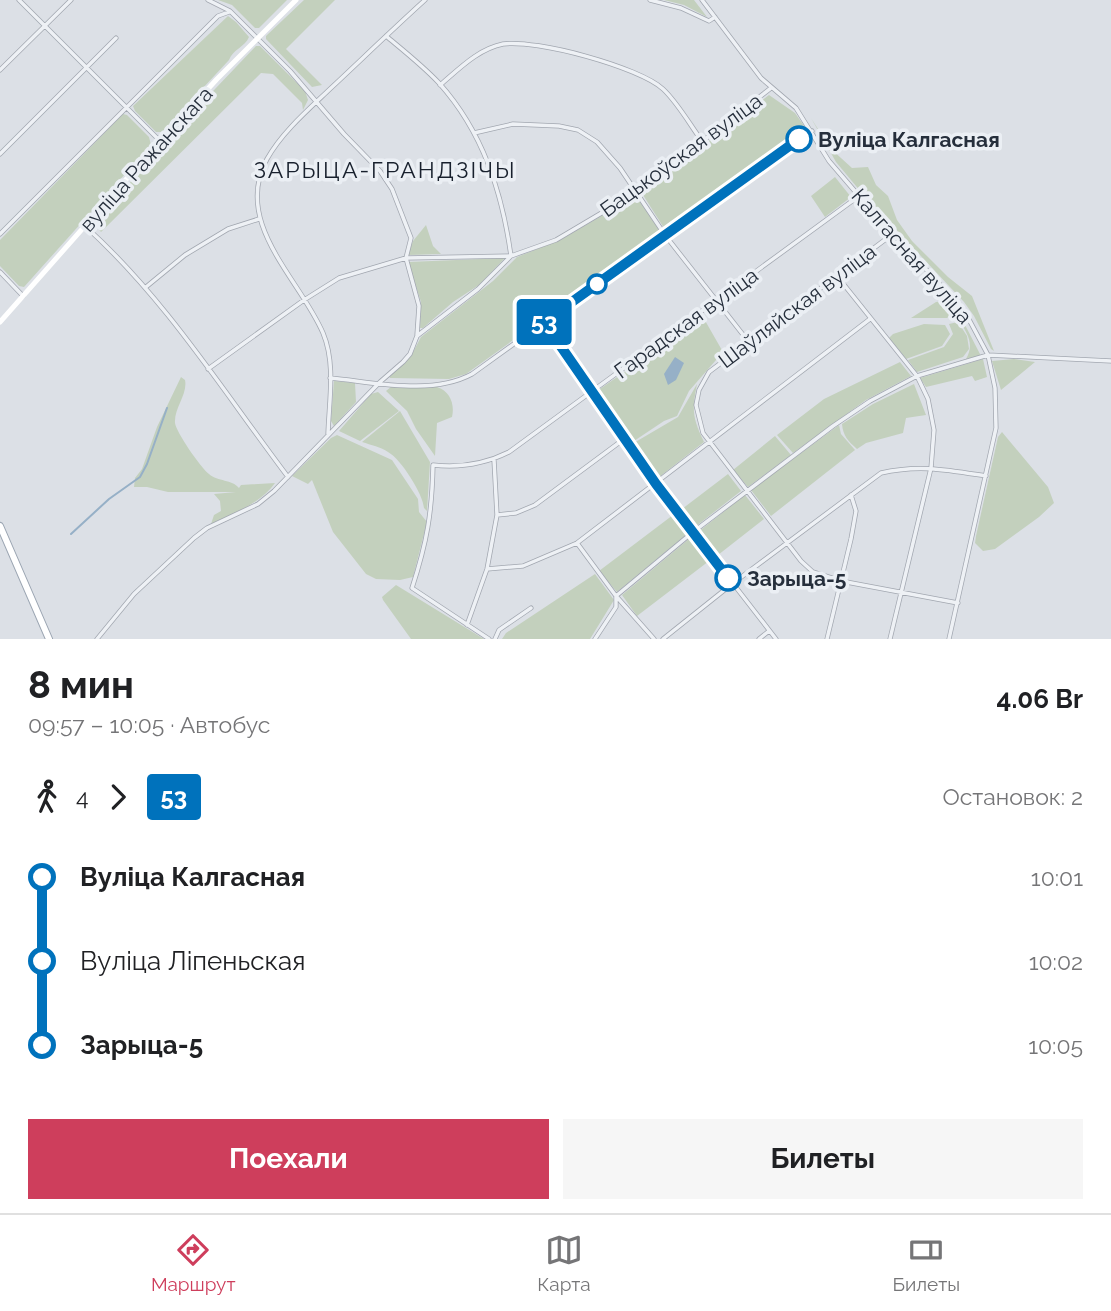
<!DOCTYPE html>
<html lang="ru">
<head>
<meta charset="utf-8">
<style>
  body { margin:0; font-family:Raleway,sans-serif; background:#f6f6f6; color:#202124; height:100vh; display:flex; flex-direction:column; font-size:26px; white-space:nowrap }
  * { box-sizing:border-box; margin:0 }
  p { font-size:23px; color:#757577 }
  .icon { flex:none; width:38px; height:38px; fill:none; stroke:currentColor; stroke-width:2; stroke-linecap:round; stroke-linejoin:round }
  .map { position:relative; height:639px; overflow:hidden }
  .details { display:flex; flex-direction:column; background:#fff; flex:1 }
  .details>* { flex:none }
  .badge { padding:0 14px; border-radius:5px; font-size:24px; line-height:46px }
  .map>.badge { position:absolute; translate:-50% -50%; box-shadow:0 0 0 4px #fff }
  .legs { display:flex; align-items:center; gap:10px; height:77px; padding:0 28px; font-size:23px }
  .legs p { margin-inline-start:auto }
  .head { display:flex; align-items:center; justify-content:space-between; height:119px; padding:0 28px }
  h1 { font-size:38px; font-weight:700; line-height:52px }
  .primary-button { display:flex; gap:14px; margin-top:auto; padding:14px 28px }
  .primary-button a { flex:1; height:80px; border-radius:0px; background:#ce3e5c; color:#fff; font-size:28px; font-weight:700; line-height:80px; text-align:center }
  .primary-button a+a { background:#f6f6f6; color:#202124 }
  ul { padding:0 28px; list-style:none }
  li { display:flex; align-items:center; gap:24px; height:84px; font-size:26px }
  li i { display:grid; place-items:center; width:10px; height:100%; margin:0 9px; background:currentColor }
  li i::after { content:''; width:18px; height:18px; margin:-9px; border:5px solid; border-radius:50%; background:#fff }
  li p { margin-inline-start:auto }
  li:first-child i { background:linear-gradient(#0000 50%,currentColor 0) }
  li:last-child i { background:linear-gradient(currentColor 50%,#0000 0) }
  .dock { display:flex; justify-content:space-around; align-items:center; height:98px; border-top:2px solid #e0e0e0; background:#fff; font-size:19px; color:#757577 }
  .dock a { display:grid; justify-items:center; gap:4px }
  .dock .active { color:#ce3e5c }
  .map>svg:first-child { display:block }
</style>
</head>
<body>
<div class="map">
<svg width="1111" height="639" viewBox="0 0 1111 639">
  <rect width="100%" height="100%" fill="#dce0e6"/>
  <path fill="#c3d0bd" d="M218,0H287L259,28H255L232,5Z
    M304,0H335L286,49L322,85L312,87L266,39V36Z
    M664,0H694L707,17L684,5Z
    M228,16L236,22L249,37C245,47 233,49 229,60L162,132H156L135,111L133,106Z
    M256,46H260L305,91L308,100L303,110L302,103L273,74L261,73L101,232L96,226L97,221L174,132Z
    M769,95L795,113L807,130L668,229L664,228L643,195L646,189Z
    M123,114L127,115L149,137L151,145L24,287L19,286L0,266V240Z
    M811,118L830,148L852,168L868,167L876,185L888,196L897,220L912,241L948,277L972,296L994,351L991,349L974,316L964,302L861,192L836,162Z
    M835,177L851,197L825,217L811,196Z
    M634,197H637L659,230L658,236L466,374L449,379L390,378L389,376L412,354L421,337L493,281L517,257L560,240Z
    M426,225L433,246L441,254L408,255L413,241Z
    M505,258L479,285L453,302L423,328H420L421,302L408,262Z
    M945,301L952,308V314L947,318H911L936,302Z
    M703,317L723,352L689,391L677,416L664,421L634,441L622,428L597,391Z
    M962,319L981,356L966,359C975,344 967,333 959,320Z
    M958,322L967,336L969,349L963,357L917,372L908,360L944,347L953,334L949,324Z
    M924,324L945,325L950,334L942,346L906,359L889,338L893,334Z
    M983,359L987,377L975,381L972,376L926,387L920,378Z
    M1014,359L1035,362L1001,390L992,361Z
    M900,362L911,376L866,400L793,453L777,435L824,399Z
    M181,377L185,380C188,394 174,408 175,423C176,432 201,468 209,474C218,482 232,479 239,488L241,485L275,483C260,504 234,513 211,524L214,515L221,511L220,501L214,494L236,492H168L147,487H134L135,478L142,469L157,427Z
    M334,381L355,383L356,402L334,426L331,421Z
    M697,384C692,410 692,417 704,442L658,478L632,444L678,417Z
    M914,384L926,415L906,418L903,433L866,443L857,449C848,441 843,436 842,424L873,404Z
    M392,386L437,387C450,391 455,404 452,417L437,423L435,456L416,429L407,411L386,391Z
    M378,392L399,411L360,441L339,431L371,394Z
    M400,411L430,462L427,511L424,508C423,494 401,459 388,452C381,447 371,445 362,442Z
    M839,425L841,434L855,450L771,516L751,490Z
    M1002,432L1048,487L1054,503L1039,517L995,549L983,551L975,543L976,536L998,437Z
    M337,435L392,460L418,499L419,512L427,522L413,577L400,580L376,579L366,574L333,532L312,480L308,484L292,476L331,438Z
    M775,436L791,455L748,487L733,470Z
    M728,474L741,491L695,527L682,509Z
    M745,495L764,519L718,555L698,532Z
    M673,515L687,534L617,592L599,571Z
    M690,538L709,561L637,616L622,595Z
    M595,574L614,600L590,639H502L506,633Z
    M396,585L484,639H411L383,600L382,597Z"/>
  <path fill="#96b0c7" d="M675,357L684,363L676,380L668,385L664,374Z"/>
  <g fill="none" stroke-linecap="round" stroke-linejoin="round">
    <path stroke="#96b0c7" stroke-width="2" d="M71,534L109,499L140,477L147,464L167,408"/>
    <g stroke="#a2a7b0" stroke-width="5">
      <path id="street" d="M19,0L160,141
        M208,0L230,11L290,71L344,134L380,171L392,189L411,238L406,258L419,306L417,335
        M650,0L681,8L709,21L715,17
        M702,0L761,78L796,108L829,161L859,196L965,312L988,355L995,388L996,428L949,639
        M0,70L71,0
        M440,85C459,69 478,49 503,44C536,39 639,67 663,89C678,103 690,125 702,141
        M474,133L513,124L559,126L578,130L597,142L620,168L665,235L748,341
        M0,154L116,38
        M85,226C165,298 223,391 288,477
        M894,233L709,372L699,390L696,405L703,433L801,561L813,572L841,581L958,603
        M0,234L218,16L229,12
        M0,272L23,296
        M837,276L917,376L928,399L934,430L931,468L890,639
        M146,287L185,255L228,229L259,219
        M544,322L656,484L776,639
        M208,369L304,300L339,278L406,258L511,256L556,240L637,192L771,88
        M330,378C374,382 431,396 472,374L790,145L812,131
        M328,434C329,401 336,364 323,333C300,279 232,223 267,159C282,132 309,109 331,88C362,59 393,29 425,0
        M497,515L516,513L535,505L624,439
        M577,543L616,596L654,639
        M487,569L523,566L577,543L870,319
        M467,625L487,569L497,515L494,460
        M97,639L134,594L194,538L207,528L258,504L274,491L380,382L403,362L410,354L417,336L478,289L511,256C502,192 483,132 439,83C423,66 404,51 386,36
        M489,639L412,588C427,542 432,513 433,465C460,468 485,464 509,452L859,196
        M495,639L499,630L531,608
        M595,639L616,607V596L693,532L833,426L870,401L917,376L988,355L1111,361
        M663,639L732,584L881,473C919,464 948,470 986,476
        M759,639L769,631
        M827,639L851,539L856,511L851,495"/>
    </g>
    <g stroke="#9ba5b2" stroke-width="8">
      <path id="primary" d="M0,526L49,639"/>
    </g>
    <use href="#street" stroke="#eef1f5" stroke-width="3.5"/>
    <path stroke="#fff" stroke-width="5" d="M0,322L160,141L217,79L296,0"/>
    <use href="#primary" stroke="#fff" stroke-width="6"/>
  </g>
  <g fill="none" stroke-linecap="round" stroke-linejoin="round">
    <g stroke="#fff" stroke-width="16">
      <path id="line-1" d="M728,578L656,484L544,322L799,139"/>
    </g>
    <use href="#line-1" stroke="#0072bc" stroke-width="10"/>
  </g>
  <g fill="#fff" stroke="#0072bc" stroke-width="3.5">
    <circle cx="799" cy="139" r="12"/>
    <circle cx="597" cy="284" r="9"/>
    <circle cx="728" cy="578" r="12"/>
  </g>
  <g text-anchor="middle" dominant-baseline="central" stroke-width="7" stroke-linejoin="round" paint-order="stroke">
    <g font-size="21" font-weight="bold" fill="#262f3c" stroke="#ebeff4" text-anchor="start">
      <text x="818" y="139">Вуліца Калгасная</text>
      <text x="747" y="578">Зарыца-5</text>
    </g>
    <g font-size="21" fill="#262f3c" stroke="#ebeff4">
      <text transform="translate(681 155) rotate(-36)">Бацькоўская вуліца</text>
      <text transform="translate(146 159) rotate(-48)">вуліца Ражанскага</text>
      <text transform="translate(912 256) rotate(49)">Калгасная вуліца</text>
      <text transform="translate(797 306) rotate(-37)">Шаўляйская вуліца</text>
      <text transform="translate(686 323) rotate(-36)">Гарадская вуліца</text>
    </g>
    <g font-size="23" letter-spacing="2" fill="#18202d" stroke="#ebeff4">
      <text x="385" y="169">ЗАРЫЦА-ГРАНДЗІЧЫ</text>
    </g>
  </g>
</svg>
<b class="badge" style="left:544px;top:322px;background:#0072bc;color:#fff">53</b>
</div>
<section class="details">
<div class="head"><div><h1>8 мин</h1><p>09:57 – 10:05 · Автобус</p></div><b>4.06 Br</b></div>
<div class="legs"><svg class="icon" aria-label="walk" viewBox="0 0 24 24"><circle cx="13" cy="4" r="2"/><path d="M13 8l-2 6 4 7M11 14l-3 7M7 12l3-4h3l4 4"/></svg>4<svg class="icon" aria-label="forward" viewBox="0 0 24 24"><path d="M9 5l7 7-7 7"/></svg><b class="badge" style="background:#0072bc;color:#fff">53</b><p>Остановок: 2</p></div>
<ul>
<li><i style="color:#0072bc"></i><b>Вуліца Калгасная</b><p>10:01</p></li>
<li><i style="color:#0072bc"></i><span>Вуліца Ліпеньская</span><p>10:02</p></li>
<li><i style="color:#0072bc"></i><b>Зарыца-5</b><p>10:05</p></li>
</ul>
<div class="primary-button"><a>Поехали</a><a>Билеты</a></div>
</section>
<nav class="dock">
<a class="active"><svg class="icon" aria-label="directions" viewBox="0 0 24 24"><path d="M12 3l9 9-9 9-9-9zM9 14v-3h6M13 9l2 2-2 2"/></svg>Маршрут</a>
<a><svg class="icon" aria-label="map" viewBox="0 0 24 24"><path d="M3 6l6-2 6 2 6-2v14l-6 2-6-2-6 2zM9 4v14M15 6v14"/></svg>Карта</a>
<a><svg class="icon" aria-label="tickets" viewBox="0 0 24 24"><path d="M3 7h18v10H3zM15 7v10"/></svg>Билеты</a>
</nav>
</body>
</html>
